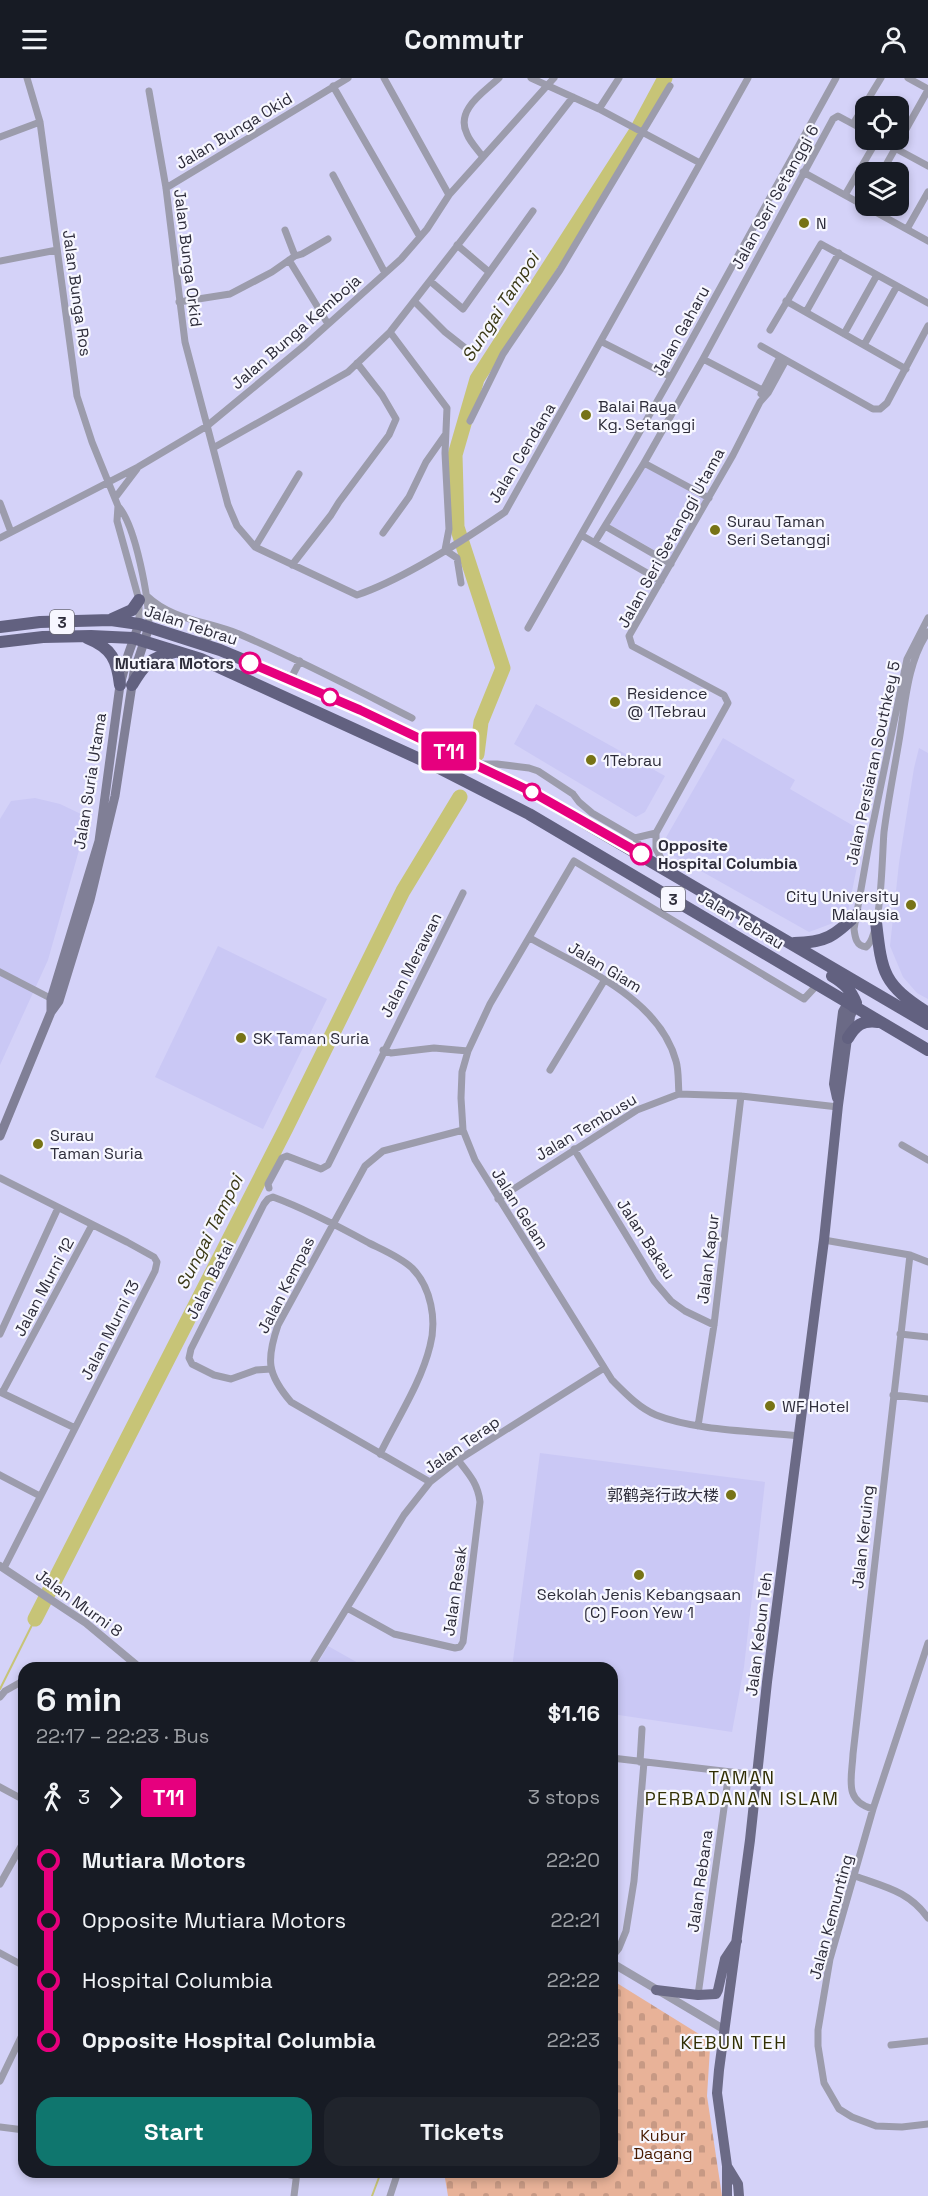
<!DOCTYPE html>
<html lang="en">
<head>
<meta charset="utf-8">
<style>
  body { margin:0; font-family:"Space Grotesk","Noto Sans SC",sans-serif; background:#20242c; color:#f1f3f6; height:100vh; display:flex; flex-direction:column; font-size:22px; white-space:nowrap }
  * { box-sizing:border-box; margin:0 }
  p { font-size:20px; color:#9ea1a6 }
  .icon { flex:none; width:33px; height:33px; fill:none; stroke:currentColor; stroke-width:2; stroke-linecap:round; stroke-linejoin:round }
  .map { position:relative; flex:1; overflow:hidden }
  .side { position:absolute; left:18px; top:1584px; width:600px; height:516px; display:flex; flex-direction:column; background:#171b24; border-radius:18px; box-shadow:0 3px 9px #0003 }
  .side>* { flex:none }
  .badge { padding:0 12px; border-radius:4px; font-size:21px; line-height:39px }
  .controls { position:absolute; left:855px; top:18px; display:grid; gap:12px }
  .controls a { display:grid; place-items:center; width:54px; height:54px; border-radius:12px; background:#171b24; box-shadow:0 3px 9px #0003; font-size:30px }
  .map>.badge { position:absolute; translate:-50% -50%; box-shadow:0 0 0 3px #fff }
  .legs { display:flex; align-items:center; gap:9px; height:66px; padding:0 18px; font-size:20px }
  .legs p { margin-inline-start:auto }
  .overview { display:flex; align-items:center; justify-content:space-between; height:102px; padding:0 18px }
  h1 { font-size:33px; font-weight:700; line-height:45px }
  .cta { display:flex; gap:12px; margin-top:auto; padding:12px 18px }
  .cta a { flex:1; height:69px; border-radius:18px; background:#0f766e; color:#fff; font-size:24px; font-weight:700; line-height:69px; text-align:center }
  .cta a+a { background:#20242c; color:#f1f3f6 }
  ul { padding:0 18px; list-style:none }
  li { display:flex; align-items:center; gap:21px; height:60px; font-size:22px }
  li i { display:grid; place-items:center; width:9px; height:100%; margin:0 8px; background:currentColor }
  li i::after { content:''; width:15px; height:15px; margin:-8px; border:4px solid; border-radius:50%; background:#171b24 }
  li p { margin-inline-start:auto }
  li:first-child i { background:linear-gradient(#0000 50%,currentColor 0) }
  li:last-child i { background:linear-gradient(currentColor 50%,#0000 0) }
  header { display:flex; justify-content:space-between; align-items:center; height:78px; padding:0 18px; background:#171b24; font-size:27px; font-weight:700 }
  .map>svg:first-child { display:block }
</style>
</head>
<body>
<header><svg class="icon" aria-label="menu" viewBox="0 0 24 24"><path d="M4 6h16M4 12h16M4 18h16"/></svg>Commutr<svg class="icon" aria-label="person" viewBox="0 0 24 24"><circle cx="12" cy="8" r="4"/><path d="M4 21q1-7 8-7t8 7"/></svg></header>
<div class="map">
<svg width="928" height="2118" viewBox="0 0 928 2118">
  <defs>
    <pattern id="cemetery-stones" width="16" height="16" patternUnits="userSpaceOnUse" patternTransform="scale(1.5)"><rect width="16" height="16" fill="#e8b298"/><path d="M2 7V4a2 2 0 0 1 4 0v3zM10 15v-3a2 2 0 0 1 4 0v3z" fill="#c79984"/></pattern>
  </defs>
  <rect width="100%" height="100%" fill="#d4d2f8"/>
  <path fill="#cac8f5" d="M645,389L704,421L670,481L610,447Z
    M536,626L665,698L645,734L636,739L514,666Z
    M723,660L795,702L790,711L864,754L848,833L844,841L809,854L669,775L664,763Z
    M919,670L928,675V921L917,915L903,899L890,868L899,785L914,690Z
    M35,720L60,726L83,737L87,744L48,882L0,987V741L11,723Z
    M218,868L327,921L263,1051L155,999Z
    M540,1375L765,1404L744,1589L732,1654L612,1636V1590H512Z
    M328,1568L367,1590H315Z"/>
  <path fill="url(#cemetery-stones)" d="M612,1902L707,1961L710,1970L707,2018L722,2118H448L444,2094H612Z"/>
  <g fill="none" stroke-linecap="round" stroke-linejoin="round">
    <path stroke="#c7c477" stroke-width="2" d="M0,1611L35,1541
      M372,2118L381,2094"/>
    <path stroke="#c7c477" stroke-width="15" d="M477,676L481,644L503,590L457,449L455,377L477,301L636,54L665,0
      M35,1541L286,1050L403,813L460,719"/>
    <path stroke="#9c9cac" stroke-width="7" d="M27,0L40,44L77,318L92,364L118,428L117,443L139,522V546
      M384,0L449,117
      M531,0L599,31L700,85
      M908,0L928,11
      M333,8L420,159
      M149,13L166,110L185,264L228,427L237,448L255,469L357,517C404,501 464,462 505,434L748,0
      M599,31L619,0
      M853,46L881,0
      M0,59L40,44
      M880,62L928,88
      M483,79C478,72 470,64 467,56C455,32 483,15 499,0
      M803,94L928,163
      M882,94L928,12
      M333,97L385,195
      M166,110L348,0
      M845,117L877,62
      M907,151L928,114
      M457,167L489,194
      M295,178L302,176L328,161
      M289,182L328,246
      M0,183L57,172
      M430,203L463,231L533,133
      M414,223L445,254L464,269
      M786,223L906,291
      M179,224L230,216L272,194L295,178L285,152
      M806,234L839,175
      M770,252L821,166L928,225
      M390,254L447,330L445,375L449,451L445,472L457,480L461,505
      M844,256L877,197
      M602,264L671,299
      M864,267L897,208
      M761,268L873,331H880L887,325L928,248
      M703,281L768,315
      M761,316L780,279
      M470,343L503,276L560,192L670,8
      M213,370L348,294L390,254L573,19
      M644,385L709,420
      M115,420L137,391
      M0,425L11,454
      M118,428C136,448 149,521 149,549
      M605,448L671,486
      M383,455L409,419L426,384L445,357
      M581,457L661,503
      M0,460L138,389L207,348L305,267L401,181L427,151L449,117L554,0
      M595,464L644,385L703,281L833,41L838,38L866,53
      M255,469L299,396
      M292,487L331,437L339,424L389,357L396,341L382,317L357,285
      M147,518C172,542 207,543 239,556C298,581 355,611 412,640
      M928,540L907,581L870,760L854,851C855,859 856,868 866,869C882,858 882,775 884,754C888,723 894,693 899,663C905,628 907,584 928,554
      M528,550L671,299L836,0
      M198,564L227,552
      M290,602L300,583
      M479,686H497L529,690L538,693L573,716L579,724L592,735L635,760L645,778
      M635,760L656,755
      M667,791L656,771V755L728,625L724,617L632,568L629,558L733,377L760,324L768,315L786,282
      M530,860C582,890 659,920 676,983C679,993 678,1005 679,1016
      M0,894L54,922
      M383,972L391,975L434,970L468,973
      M550,992L604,903
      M902,1067L928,1082
      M574,1071L654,1203L671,1223L685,1233L714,1247
      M0,1100L127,1164L154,1179L157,1184L155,1193L4,1490
      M269,1110L268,1106L282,1080L287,1078L321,1091L328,1087L463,815
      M498,1121L637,1032L679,1016L741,1018L838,1029
      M824,1162L910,1177L928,1184
      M0,1256L58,1130
      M900,1256L928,1259
      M271,1291L256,1292L231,1301L214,1297L192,1286L189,1280L191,1271L264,1126L268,1121L273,1119C306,1131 338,1148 369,1165C383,1172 400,1179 412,1190C431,1209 437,1242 430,1268C421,1305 397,1341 380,1376
      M0,1314L75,1350
      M2,1315L92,1147
      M893,1317L928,1321
      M698,1348L714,1247L741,1018
      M799,1358C755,1353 696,1353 656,1337C639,1330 625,1315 612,1302L475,1082L463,1052L461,1020L462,994L468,973L490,926L574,783L804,921L817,907
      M0,1397L40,1418
      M430,1404L291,1324C267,1296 266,1282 278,1247L365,1088L383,1073L463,1052
      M347,1530L394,1556L455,1570L460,1569L463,1564L480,1424C478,1406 469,1396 458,1382
      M928,1565L873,1731L830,1881L818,1952V1968L824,2005L839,2031L852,2039L876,2048L902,2049L928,2046
      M310,1590L404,1437L430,1404L458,1382L604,1290
      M0,1619L5,1613L21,1604
      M612,1680L757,1697
      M640,1684L642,1651
      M0,1709L24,1722
      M873,1731C843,1723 852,1700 853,1676L910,1177
      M855,1798C885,1809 909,1813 928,1840
      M0,1806L24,1763
      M0,1875L24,1888
      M612,1879L619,1870L626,1853L634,1803L644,1684
      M698,1917L729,1694
      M891,1967L928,1963
      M0,2003L24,1953
      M0,2049L24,2052
      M276,2094L296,2098
      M294,2118L297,2094
      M390,2118L398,2094"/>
    <path stroke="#9c9cac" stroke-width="8" d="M0,1488L86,1545L140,1590
      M612,1885L725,1952"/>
    <path stroke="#807f96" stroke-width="9" d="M51,934V921L99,763L120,607L128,577L139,546
      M0,1058L51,934L59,923L90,822L115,718L134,594L149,549"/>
    <path stroke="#6b6a86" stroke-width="10" d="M837,1020L834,1006L843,934L848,925
      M656,1912L698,1917L716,1916L718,1912L725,1881L737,1863
      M727,2088L738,2106L739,2118
      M727,2118V2088L717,2015L719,1992L750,1762L767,1604L824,1162L838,1027L850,938L854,929"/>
    <path stroke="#626180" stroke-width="12" d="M112,541L132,532L139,522
      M0,549L40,544L111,542L139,546L220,572L285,599L360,632L532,714L928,946
      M87,560C112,570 117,582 120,607
      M0,564L43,559L91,558L133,560L201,581L435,688L529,736L928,972
      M132,607C145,585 150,580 175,574
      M876,844C882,896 883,906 928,935
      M794,865C825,865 835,858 857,836
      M832,898C844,905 851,912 856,925L854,929
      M848,960C856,947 862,942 878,944"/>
  </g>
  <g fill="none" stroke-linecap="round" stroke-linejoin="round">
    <g stroke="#fff" stroke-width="14">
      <path id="line-1" d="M250,585L360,632L532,714L641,776"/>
    </g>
    <use href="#line-1" stroke="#e6007e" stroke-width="9"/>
  </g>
  <g fill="#777316" stroke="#f7f7ff" stroke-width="2">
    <circle cx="804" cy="145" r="6"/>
    <circle cx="586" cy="337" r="6"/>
    <circle cx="715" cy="452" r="6"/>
    <circle cx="615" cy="624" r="6"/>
    <circle cx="591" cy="682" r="6"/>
    <circle cx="911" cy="827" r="6"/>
    <circle cx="241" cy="960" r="6"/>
    <circle cx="38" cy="1066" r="6"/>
    <circle cx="770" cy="1328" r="6"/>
    <circle cx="731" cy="1417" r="6"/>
    <circle cx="639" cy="1497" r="6"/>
  </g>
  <g fill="#fff" stroke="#e6007e" stroke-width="3">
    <circle cx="250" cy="585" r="10"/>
    <circle cx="330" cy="619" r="8"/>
    <circle cx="532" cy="714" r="8"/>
    <circle cx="641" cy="776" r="10"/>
  </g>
  <g text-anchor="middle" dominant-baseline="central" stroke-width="4.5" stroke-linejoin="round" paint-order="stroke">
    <g fill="#f7f7ff" stroke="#6a6975" stroke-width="1.5">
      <rect x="50" y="532" width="24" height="24" rx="4.5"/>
      <rect x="661" y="809" width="24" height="24" rx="4.5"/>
    </g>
    <g font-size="15" font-weight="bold" fill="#2d2c3a">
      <text x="62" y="544">3</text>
      <text x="673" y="821">3</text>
    </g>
    <g font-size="16" fill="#2d2c3a" stroke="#f7f7ff">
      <text transform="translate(234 53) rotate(-31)">Jalan Bunga Okid</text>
      <text transform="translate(775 119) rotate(-61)">Jalan Seri Setanggi 6</text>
      <text transform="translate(188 180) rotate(83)">Jalan Bunga Orkid</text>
      <text transform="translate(77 215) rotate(82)">Jalan Bunga Ros</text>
      <text transform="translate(681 253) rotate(-61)">Jalan Gaharu</text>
      <text transform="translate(296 254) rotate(-41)">Jalan Bunga Kemboja</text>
      <text transform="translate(522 375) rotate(-59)">Jalan Cendana</text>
      <text transform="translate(671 460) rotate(-61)">Jalan Seri Setanggi Utama</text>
      <text transform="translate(191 547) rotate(18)">Jalan Tebrau</text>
      <text transform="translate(873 685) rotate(-78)">Jalan Persiaran Southkey 5</text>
      <text transform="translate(90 703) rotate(-81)">Jalan Suria Utama</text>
      <text transform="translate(741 842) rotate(31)">Jalan Tebrau</text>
      <text transform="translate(411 887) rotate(-63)">Jalan Merawan</text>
      <text transform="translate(605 889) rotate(31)">Jalan Giam</text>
      <text transform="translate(586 1049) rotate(-31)">Jalan Tembusu</text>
      <text transform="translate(520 1131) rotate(58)">Jalan Gelam</text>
      <text transform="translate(646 1161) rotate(57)">Jalan Bakau</text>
      <text transform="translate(708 1181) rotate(-83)">Jalan Kapur</text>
      <text transform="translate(210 1202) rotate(-63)">Jalan Batai</text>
      <text transform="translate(286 1207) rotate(-63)">Jalan Kempas</text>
      <text transform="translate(44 1209) rotate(-62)">Jalan Murni 12</text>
      <text transform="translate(110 1252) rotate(-63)">Jalan Murni 13</text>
      <text transform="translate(462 1367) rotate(-35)">Jalan Terap</text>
      <text transform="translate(863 1459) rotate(-84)">Jalan Keruing</text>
      <text transform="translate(455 1513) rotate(-82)">Jalan Resak</text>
      <text transform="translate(79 1525) rotate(36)">Jalan Murni 8</text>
      <text transform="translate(759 1556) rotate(-83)">Jalan Kebun Teh</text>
      <text transform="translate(700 1803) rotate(-82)">Jalan Rebana</text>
      <text transform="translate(831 1839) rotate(-75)">Jalan Kemunting</text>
    </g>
    <g font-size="16" fill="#2d2c3a" stroke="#f7f7ff" text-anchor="start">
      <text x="816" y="145">N</text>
      <text x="598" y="328">Balai Raya<tspan x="598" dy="18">Kg. Setanggi</tspan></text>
      <text x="727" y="443">Surau Taman<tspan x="727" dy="18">Seri Setanggi</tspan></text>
      <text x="627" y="615">Residence<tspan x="627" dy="18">@ 1Tebrau</tspan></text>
      <text x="603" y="682">1Tebrau</text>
      <text x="899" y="818" text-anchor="end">City University<tspan x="899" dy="18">Malaysia</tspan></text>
      <text x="253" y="960">SK Taman Suria</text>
      <text x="50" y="1057">Surau<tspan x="50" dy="18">Taman Suria</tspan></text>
      <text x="782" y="1328">WF Hotel</text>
      <text x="719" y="1417" text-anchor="end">郭鹤尧行政大楼</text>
      <text x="639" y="1516" text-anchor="middle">Sekolah Jenis Kebangsaan<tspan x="639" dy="18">(C) Foon Yew 1</tspan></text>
    </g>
    <g font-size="16" font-weight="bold" fill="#2d2c3a" stroke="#f7f7ff" text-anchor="end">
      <text x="234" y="585">Mutiara Motors</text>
      <text x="658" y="767" text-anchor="start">Opposite<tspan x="658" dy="18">Hospital Columbia</tspan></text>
    </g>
    <g font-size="16" fill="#471a00" stroke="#f7f7ff">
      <text x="663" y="2057">Kubur<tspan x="663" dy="18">Dagang</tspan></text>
    </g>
    <g font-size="18" font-style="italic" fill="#3b3917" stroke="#f7f7ff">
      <text transform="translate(500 229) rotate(-57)">Sungai Tampoi</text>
      <text transform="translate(209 1154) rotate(-63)">Sungai Tampoi</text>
    </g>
    <g font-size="18" letter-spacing="1.5" fill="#312f04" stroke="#f7f7ff">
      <text x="742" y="1699">TAMAN<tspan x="742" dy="21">PERBADANAN ISLAM</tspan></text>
      <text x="734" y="1964">KEBUN TEH</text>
    </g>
  </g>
</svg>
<div class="controls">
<a><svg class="icon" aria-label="locate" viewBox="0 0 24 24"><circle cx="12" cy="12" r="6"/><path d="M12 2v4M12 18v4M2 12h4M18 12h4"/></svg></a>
<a><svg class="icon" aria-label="layers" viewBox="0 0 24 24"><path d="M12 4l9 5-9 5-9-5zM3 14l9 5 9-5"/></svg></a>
</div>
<b class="badge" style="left:449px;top:673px;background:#e6007e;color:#fff">T11</b>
<section class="side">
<div class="overview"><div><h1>6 min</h1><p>22:17 – 22:23 · Bus</p></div><b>$1.16</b></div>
<div class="legs"><svg class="icon" aria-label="walk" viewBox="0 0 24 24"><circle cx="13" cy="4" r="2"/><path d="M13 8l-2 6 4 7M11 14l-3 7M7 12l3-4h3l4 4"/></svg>3<svg class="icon" aria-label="forward" viewBox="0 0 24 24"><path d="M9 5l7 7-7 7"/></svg><b class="badge" style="background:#e6007e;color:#fff">T11</b><p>3 stops</p></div>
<ul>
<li><i style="color:#e6007e"></i><b>Mutiara Motors</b><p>22:20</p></li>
<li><i style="color:#e6007e"></i><span>Opposite Mutiara Motors</span><p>22:21</p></li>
<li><i style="color:#e6007e"></i><span>Hospital Columbia</span><p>22:22</p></li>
<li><i style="color:#e6007e"></i><b>Opposite Hospital Columbia</b><p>22:23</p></li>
</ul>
<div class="cta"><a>Start</a><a>Tickets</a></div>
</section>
</div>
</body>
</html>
